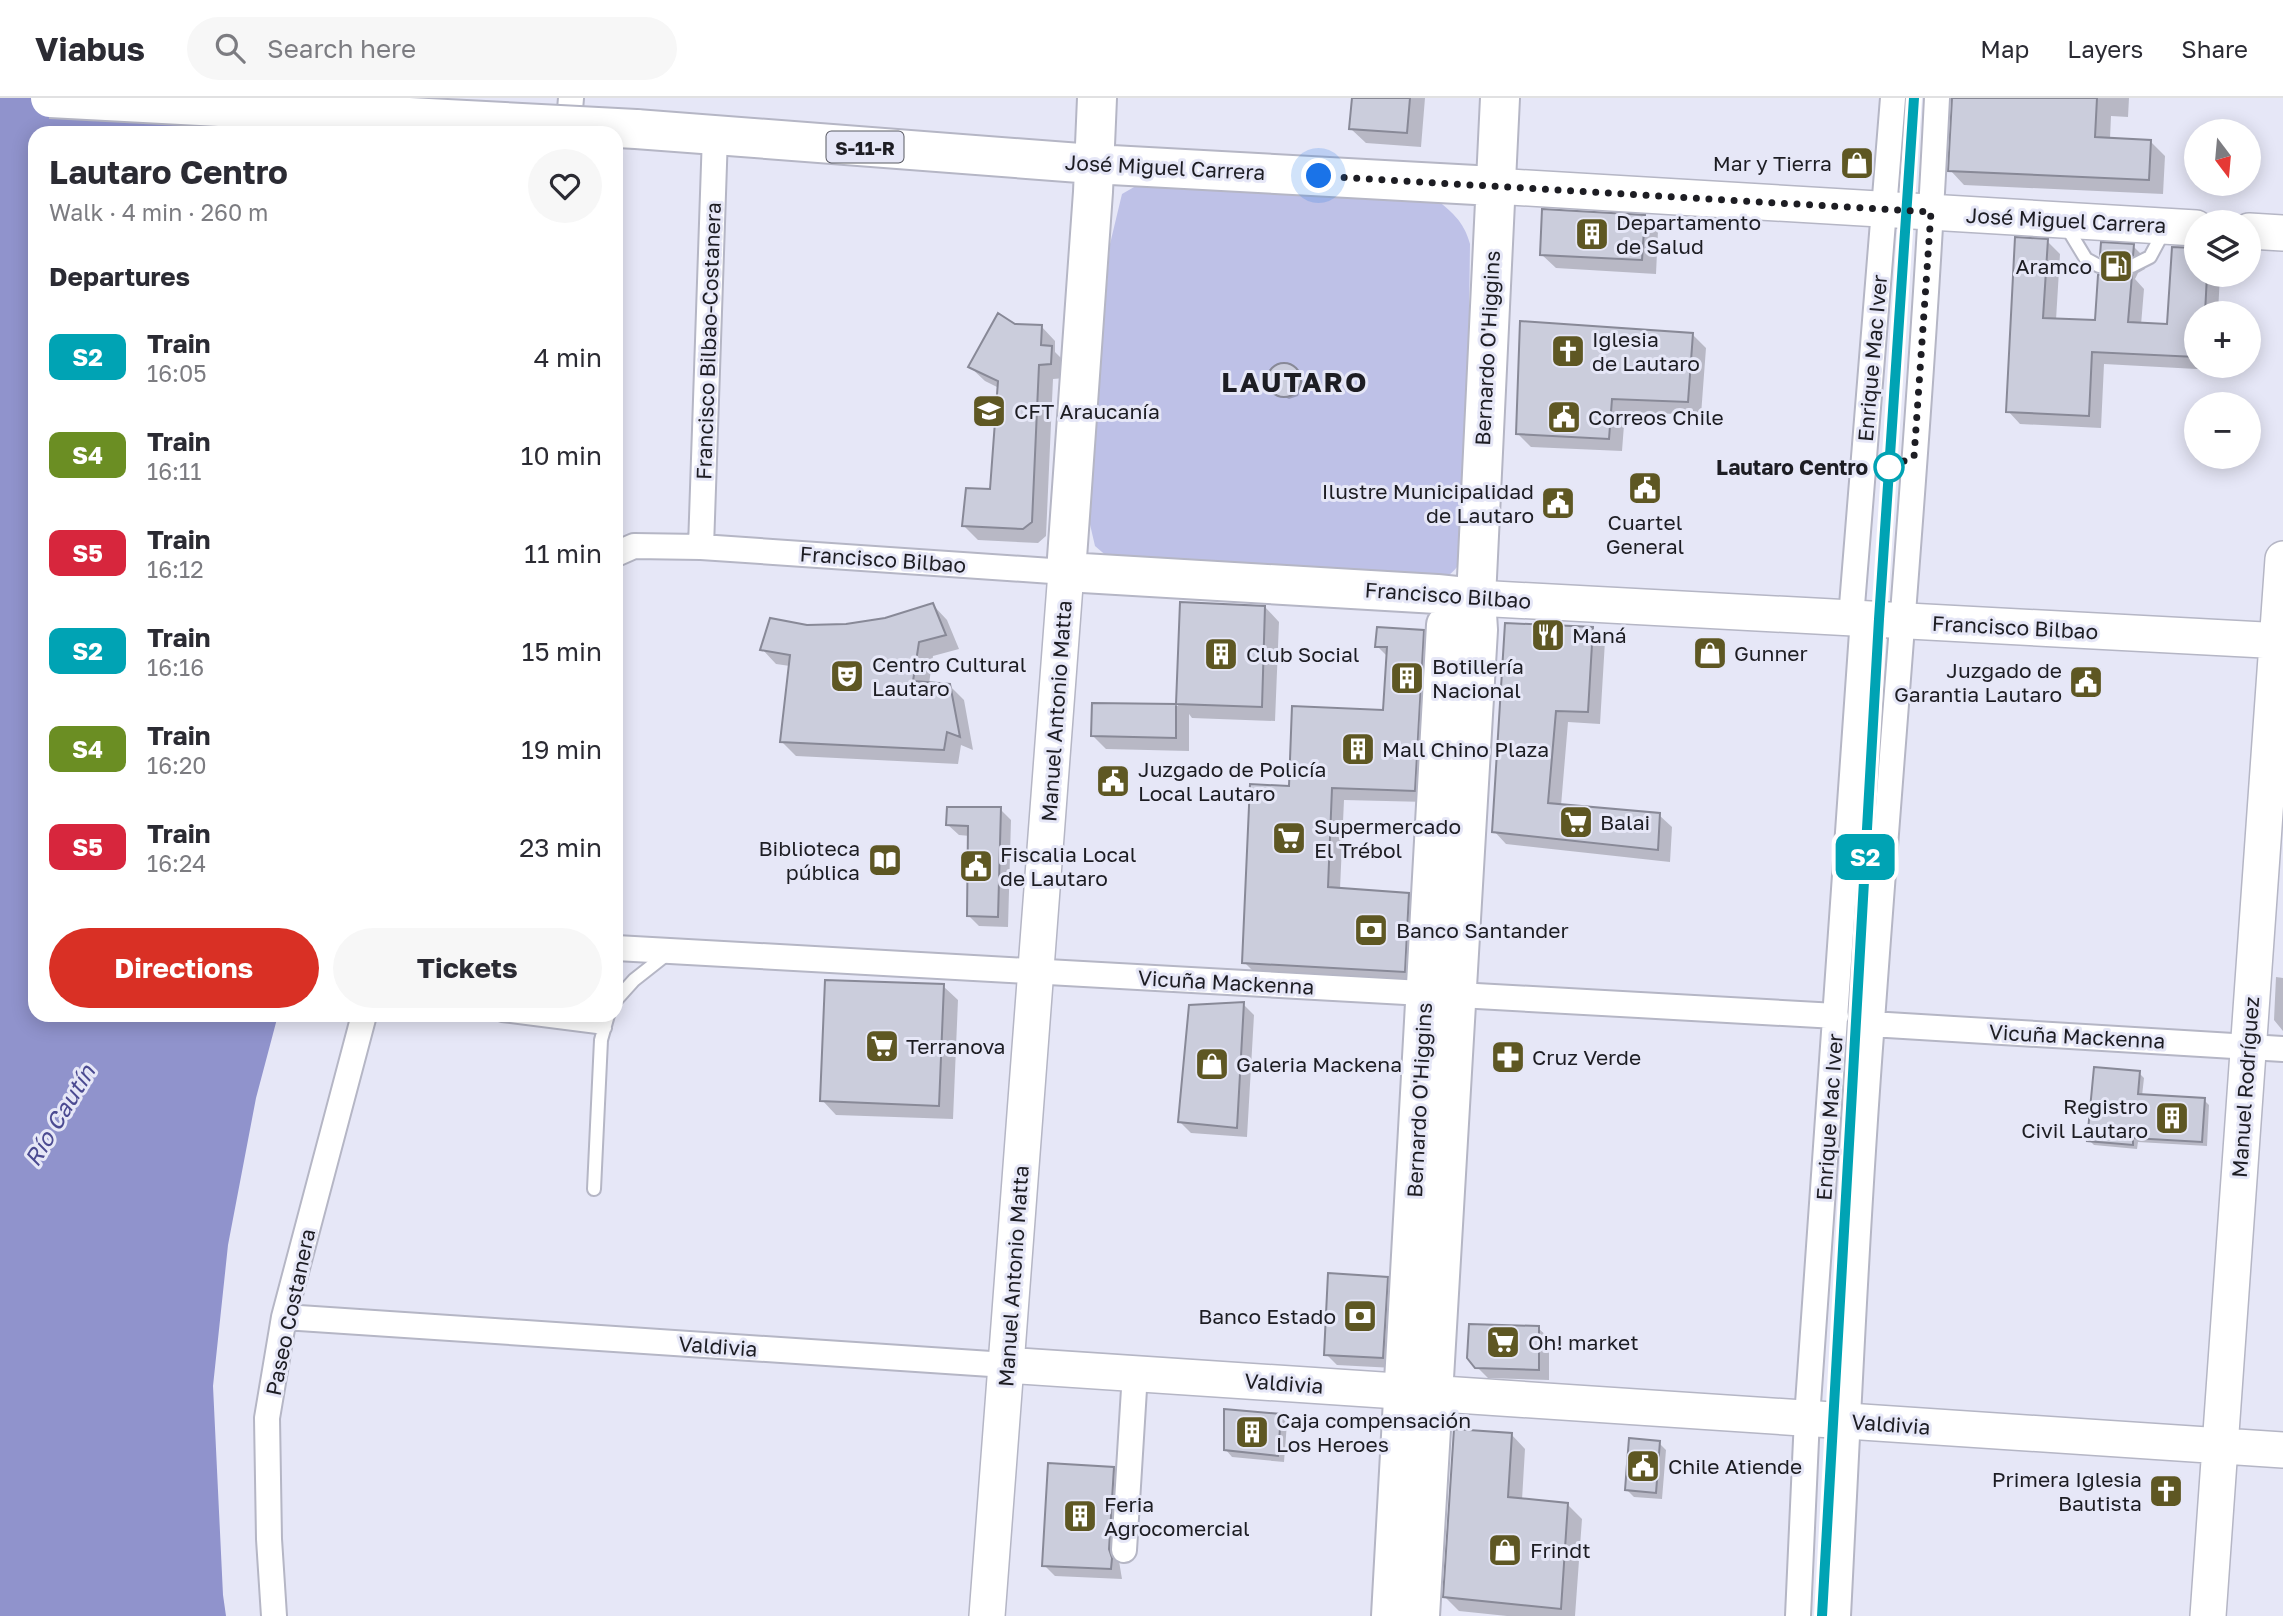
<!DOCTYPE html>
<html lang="en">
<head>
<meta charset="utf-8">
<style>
  body { margin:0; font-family:"Golos Text",sans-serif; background:#f7f7f7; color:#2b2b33; height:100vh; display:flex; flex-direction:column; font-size:26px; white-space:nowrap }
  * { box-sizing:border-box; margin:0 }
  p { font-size:23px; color:#7c7c81 }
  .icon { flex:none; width:38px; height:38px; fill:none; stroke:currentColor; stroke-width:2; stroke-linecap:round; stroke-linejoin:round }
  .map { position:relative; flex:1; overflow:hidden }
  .drawer { position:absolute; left:28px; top:28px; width:595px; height:896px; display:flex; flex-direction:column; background:#fff; border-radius:21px; box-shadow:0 4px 18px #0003 }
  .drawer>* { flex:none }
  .badge { padding:0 14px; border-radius:10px; font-size:24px; line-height:46px }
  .needle { width:46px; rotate:164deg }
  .controls { position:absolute; left:2184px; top:21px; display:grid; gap:14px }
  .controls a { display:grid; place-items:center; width:77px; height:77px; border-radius:50%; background:#fff; box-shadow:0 4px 18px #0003; font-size:35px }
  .you { position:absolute; width:35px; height:35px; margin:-18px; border:5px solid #fff; border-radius:50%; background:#1a73e8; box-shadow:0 0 0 10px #1a73e833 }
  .map>.badge { position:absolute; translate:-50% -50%; box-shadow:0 0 0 4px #fff }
  h2 { padding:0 21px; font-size:26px; line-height:63px }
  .round { display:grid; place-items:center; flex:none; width:74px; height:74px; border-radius:37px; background:#f7f7f7 }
  .overview { display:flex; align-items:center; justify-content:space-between; height:119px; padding:0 21px }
  h1 { font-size:33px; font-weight:700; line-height:52px }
  .cta { display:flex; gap:14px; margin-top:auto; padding:14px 21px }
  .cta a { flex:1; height:80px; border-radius:42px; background:#d93025; color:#fff; font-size:28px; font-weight:700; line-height:80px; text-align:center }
  .cta a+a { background:#f7f7f7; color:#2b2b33 }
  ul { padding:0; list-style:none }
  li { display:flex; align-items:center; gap:21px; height:98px; padding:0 21px }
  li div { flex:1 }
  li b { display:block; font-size:26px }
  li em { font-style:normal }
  li .badge { min-width:77px; font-weight:700; text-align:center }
  header { display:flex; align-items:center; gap:42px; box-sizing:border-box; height:98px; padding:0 35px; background:#fff; border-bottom:2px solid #e1e1e2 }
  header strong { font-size:33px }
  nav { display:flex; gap:38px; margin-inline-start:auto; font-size:24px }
  .search { width:490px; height:63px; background:#f7f7f7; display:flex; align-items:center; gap:18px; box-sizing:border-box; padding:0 24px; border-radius:38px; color:#7c7c81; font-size:26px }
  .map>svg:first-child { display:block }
</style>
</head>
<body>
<header>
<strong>Viabus</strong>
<div class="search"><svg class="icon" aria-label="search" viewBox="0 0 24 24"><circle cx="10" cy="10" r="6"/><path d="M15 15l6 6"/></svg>Search here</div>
<nav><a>Map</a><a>Layers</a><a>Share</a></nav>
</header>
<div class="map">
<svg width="2283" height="1518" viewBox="0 0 2283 1518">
  <rect width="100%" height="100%" fill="#e6e7f7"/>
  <path fill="#bec1e7" d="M1148,81L1433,99C1451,113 1464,123 1470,146L1466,439C1464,464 1460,469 1440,484L1109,460L1095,448L1089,422L1110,146L1122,96Z"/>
  <path fill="#9093cc" d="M0,0H399L396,35H35V917H278L256,1000L228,1147L213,1288L223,1497L226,1518H0Z"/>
  <path fill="#0003" d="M1353,0H1425L1421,49L1366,45L1351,31Z
    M1953,0H2129L2128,19L2111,18L2110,41L2150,43L2165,58L2163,96L1964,87L1950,72Z
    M1644,119L1658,133L1656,176L1556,170L1541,156Z
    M2047,143L2060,156L2056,222L2097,224L2105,177L2133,148L2146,161L2145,171L2138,175L2135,181L2144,191L2141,227L2169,228L2173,151L2196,152V177H2220L2218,215H2196V268H2215V272L2104,266L2101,330L2020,326L2008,313Z
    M1015,228H1041L1055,243V254L1065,264V280L1053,281L1046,438L1038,445L978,442L964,428L992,393L999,290L985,283L970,269Z
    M1692,236L1706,250L1701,317L1625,314L1622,353L1531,349L1517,335Z
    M1286,268L1295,272L1303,284L1298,298L1289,301L1276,295L1270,282L1273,273Z
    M1182,506L1265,509L1279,524L1275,623L1192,620L1189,616V653L1106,651L1093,638L1094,607L1178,608Z
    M933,507L947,522L959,551L933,558L929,586L949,587L964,602L973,652L961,647L958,666L796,658L782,644L790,568L776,566L762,551L807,529L846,528L886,522Z
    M1592,531L1605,543L1600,626L1568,624L1561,708L1659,717L1672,729L1670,764L1506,746L1494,733Z
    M1423,534L1435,546L1427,704L1344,702L1340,791L1408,796L1421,809L1416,885L1256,876L1244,864L1291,690L1384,614L1388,559L1377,548Z
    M1000,711L1011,722L1008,829L979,828L968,817L970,738L959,737L948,727Z
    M2276,879L2283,880V933L2274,922Z
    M943,888L958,902L953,1021L836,1017L822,1002Z
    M1243,906L1254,917L1247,1039L1191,1035L1180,1024Z
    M2139,975L2144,980L2142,998L2204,1002L2209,1007L2207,1048L2138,1044L2137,1051L2094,1047L2089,1042Z
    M1387,1181L1398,1191L1394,1270L1337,1267L1326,1256Z
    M1538,1230L1549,1240V1282L1488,1280L1476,1268Z
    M1280,1318L1287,1325L1284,1364L1232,1359L1226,1352Z
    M1511,1336L1525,1351L1522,1402L1567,1406L1582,1421L1575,1518H1507L1459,1513L1445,1499Z
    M1659,1345L1666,1352L1662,1401L1634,1399L1627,1392Z
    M1114,1370L1124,1381L1119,1463L1122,1481L1055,1478L1044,1467Z"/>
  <path fill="#cbcddc" stroke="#888997" stroke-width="2" d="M1352,0H1410L1407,35L1349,31Z
    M1952,0H2097L2095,39L2151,42L2149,82L1948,73Z
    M1542,111L1645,117L1642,162L1540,157Z
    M2015,139L2048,141L2043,220L2095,222L2098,177L2104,175L2108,168L2106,163L2100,158L2101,144L2134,146L2133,158L2125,163L2123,167L2125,172L2132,177L2128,224L2167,226L2172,149L2196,150V177H2207L2205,215H2196V259L2092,254L2089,318L2006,314Z
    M998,215L1015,226L1042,227L1041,247L1052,248L1051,266L1039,267L1032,424L1023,431L962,428L966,390L990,391L998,283L968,269Z
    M1520,223L1693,235L1688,304L1612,301L1609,341L1516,336Z
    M1267 282a17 17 0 1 1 34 0a17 17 0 1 1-34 0Z
    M1180,504L1265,508L1262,609L1176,606Z
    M933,505L946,537L919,544L913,583L950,586L960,639L947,634L944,652L780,644L790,557L760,552L770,520L807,527L846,526L885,520Z
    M1505,525L1593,529L1588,614L1556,613L1548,705L1660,715L1658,752L1492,734Z
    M1377,529L1424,532L1415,693L1332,690L1328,789L1409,795L1405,874L1242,865L1250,686L1289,688L1292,608L1383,612L1387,549H1375Z
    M1092,605L1176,606V640L1091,638Z
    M947,709H1001L998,819L967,818L968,728L946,727Z
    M825,882L944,886L939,1008L820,1003Z
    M1244,904L1237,1030L1178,1024L1189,907Z
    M2094,969L2140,973L2138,996L2205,1000L2202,1044L2133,1040V1047L2087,1043Z
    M1328,1175L1388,1179L1383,1260L1324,1257Z
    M1469,1226L1539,1228V1272L1475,1270L1467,1260Z
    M1224,1311L1281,1316L1278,1358L1224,1352Z
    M1454,1331L1512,1335L1508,1399L1568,1405L1561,1511L1443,1499Z
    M1629,1340L1660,1343L1656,1395L1625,1392Z
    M1048,1365L1114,1369L1109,1451L1112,1460L1111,1471L1042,1468Z"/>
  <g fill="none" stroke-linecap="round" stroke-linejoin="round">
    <g stroke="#b5b6c5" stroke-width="16">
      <path id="lane" d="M2066,128L2086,161L2099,168
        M2132,168L2150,159L2165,131
        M616,902L634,882L667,856
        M502,917L605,930
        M594,1091L601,942L608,917"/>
    </g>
    <g stroke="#b5b6c5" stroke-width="28">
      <path id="street" d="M568,35L571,0
        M701,449L715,37
        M616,456L634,448L701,449L1066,474
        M1851,520L1893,0
        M616,850L1836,918
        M1871,926L2283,951
        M284,1219L1006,1267
        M1124,1452L1135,1275
        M274,1518L269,1441L267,1320L284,1219L364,917
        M1798,1518L1807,1320L1863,520
        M1838,1518C1848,1320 1857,1121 1872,923C1894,615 1922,308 1937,0"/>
    </g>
    <g stroke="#b5b6c5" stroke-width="38">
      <path id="secondary" d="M1494,88L2196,130
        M2249,133L2283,135
        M1476,500L2283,543
        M1006,1267L2283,1352
        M987,1518L1066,474
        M2208,1518L2283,461"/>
    </g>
    <g stroke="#b5b6c5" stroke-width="42">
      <path id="primary" d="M1097,0L1093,94L1066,474L1437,496L1476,500
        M636,31L1093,66L1494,88
        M1391,1518L1446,527L1476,500
        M1420,1518L1478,532L1476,500L1500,0"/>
    </g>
    <use href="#lane" stroke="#fff" stroke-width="12"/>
    <use href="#street" stroke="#fff" stroke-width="24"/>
    <use href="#secondary" stroke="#fff" stroke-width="35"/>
    <use href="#primary" stroke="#fff" stroke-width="38"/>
    <path stroke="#72727d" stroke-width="5" stroke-dasharray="14 7" stroke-linecap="butt" d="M1821,1518L1879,521L1914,0"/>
    <g stroke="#b5b6c5" stroke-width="42" stroke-linecap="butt">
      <path id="primary-bridge" d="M50,0L636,31"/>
    </g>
    <use href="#primary-bridge" stroke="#fff" stroke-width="38"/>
  </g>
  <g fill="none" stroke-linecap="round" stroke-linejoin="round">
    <g stroke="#fff" stroke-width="16">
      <path id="line" d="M1822,1518L1879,521L1914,0"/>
    </g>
    <use href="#line" stroke="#00a3b4" stroke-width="10"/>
    <path stroke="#1d1d23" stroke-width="7" stroke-dasharray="0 12.6" d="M1319,78L1931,114L1914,359L1889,369"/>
  </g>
  <defs>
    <g id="shop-square" transform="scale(1.75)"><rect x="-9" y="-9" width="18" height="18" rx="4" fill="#5e5723" stroke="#e6e7f7"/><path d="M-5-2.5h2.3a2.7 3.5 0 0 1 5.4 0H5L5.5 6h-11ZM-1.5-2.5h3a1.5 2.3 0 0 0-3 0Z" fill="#fff"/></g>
    <g id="building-square" transform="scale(1.75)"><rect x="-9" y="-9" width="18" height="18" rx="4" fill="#5e5723" stroke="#e6e7f7"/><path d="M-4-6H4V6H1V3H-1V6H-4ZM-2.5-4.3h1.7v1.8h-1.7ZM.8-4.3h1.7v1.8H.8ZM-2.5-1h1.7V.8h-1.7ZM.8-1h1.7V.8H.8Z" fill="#fff"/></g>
    <g id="fuel-square" transform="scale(1.75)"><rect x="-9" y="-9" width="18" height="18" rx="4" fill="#5e5723" stroke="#e6e7f7"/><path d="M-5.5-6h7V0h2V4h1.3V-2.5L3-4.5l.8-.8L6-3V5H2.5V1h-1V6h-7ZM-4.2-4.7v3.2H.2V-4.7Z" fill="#fff"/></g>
    <g id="church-square" transform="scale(1.75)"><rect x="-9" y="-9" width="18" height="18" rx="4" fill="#5e5723" stroke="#e6e7f7"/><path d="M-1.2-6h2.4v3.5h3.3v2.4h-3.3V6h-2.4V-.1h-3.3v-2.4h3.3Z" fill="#fff"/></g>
    <g id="university-square" transform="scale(1.75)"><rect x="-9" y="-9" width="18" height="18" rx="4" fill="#5e5723" stroke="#e6e7f7"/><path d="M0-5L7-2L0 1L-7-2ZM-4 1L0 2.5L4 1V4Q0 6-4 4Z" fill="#fff"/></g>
    <g id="civic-square" transform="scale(1.75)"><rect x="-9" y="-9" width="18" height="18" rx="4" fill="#5e5723" stroke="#e6e7f7"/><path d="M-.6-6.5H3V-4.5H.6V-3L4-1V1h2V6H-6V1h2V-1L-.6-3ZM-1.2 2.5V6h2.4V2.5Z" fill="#fff"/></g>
    <g id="restaurant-square" transform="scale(1.75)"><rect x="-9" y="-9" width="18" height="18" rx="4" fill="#5e5723" stroke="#e6e7f7"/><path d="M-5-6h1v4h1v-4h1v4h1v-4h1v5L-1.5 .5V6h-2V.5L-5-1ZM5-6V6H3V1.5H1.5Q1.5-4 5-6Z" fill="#fff"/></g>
    <g id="theatre-square" transform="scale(1.75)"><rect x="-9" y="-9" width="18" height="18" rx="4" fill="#5e5723" stroke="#e6e7f7"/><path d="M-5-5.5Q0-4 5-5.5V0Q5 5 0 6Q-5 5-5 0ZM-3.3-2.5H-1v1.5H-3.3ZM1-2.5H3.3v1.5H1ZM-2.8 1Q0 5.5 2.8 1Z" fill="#fff"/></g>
    <g id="supermarket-square" transform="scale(1.75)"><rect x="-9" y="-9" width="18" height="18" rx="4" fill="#5e5723" stroke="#e6e7f7"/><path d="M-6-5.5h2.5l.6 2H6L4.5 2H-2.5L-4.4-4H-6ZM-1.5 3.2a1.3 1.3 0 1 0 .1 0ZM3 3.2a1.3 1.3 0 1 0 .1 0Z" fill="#fff"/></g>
    <g id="library-square" transform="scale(1.75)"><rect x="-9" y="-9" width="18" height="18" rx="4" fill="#5e5723" stroke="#e6e7f7"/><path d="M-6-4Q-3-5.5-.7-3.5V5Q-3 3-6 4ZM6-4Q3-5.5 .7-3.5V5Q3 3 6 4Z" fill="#fff"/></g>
    <g id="bank-square" transform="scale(1.75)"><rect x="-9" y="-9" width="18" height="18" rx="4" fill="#5e5723" stroke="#e6e7f7"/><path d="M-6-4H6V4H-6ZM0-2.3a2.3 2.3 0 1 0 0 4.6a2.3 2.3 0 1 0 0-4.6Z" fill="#fff"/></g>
    <g id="pharmacy-square" transform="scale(1.75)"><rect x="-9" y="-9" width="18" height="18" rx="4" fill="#5e5723" stroke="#e6e7f7"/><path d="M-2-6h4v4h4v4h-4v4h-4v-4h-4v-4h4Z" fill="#fff"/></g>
  </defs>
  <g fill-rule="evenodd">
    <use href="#shop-square" x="1857" y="65"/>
    <use href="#building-square" x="1592" y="136"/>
    <use href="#fuel-square" x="2116" y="168"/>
    <use href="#church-square" x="1568" y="253"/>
    <use href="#university-square" x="989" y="313"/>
    <use href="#civic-square" x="1564" y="319"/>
    <use href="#civic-square" x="1645" y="390"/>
    <use href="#civic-square" x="1558" y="405"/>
    <use href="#restaurant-square" x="1548" y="537"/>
    <use href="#shop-square" x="1710" y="555"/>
    <use href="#building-square" x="1221" y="556"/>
    <use href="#theatre-square" x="847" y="578"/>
    <use href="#building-square" x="1407" y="580"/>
    <use href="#civic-square" x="2086" y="584"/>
    <use href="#building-square" x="1358" y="651"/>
    <use href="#civic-square" x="1113" y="683"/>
    <use href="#supermarket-square" x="1576" y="724"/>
    <use href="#supermarket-square" x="1289" y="740"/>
    <use href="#library-square" x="885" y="762"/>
    <use href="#civic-square" x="976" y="768"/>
    <use href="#bank-square" x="1371" y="832"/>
    <use href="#supermarket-square" x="882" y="948"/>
    <use href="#pharmacy-square" x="1508" y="959"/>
    <use href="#shop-square" x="1212" y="966"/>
    <use href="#building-square" x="2172" y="1020"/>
    <use href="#bank-square" x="1360" y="1218"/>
    <use href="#supermarket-square" x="1503" y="1244"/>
    <use href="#building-square" x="1252" y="1334"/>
    <use href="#civic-square" x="1643" y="1368"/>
    <use href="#church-square" x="2166" y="1393"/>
    <use href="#building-square" x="1080" y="1418"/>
    <use href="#shop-square" x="1505" y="1452"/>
  </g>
  <circle fill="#fff" stroke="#00a3b4" stroke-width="3.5" cx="1889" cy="369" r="14"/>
  <g text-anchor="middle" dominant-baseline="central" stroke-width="6" stroke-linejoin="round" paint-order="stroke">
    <rect fill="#e6e7f7" stroke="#595a63" stroke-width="2" x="826.5" y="33.5" width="77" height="31" rx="5"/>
    <g font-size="19" font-weight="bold" fill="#1d1d23">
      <text x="865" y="49">S-11-R</text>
    </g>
    <g font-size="21" fill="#1d1d23" stroke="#e6e7f7" text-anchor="start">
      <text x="1832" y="65" text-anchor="end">Mar y Tierra</text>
      <text x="1616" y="124">Departamento<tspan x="1616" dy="24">de Salud</tspan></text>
      <text x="2092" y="168" text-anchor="end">Aramco</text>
      <text x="1592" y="241">Iglesia<tspan x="1592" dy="24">de Lautaro</tspan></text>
      <text x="1014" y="313">CFT Araucanía</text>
      <text x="1588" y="319">Correos Chile</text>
      <text x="1534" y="393" text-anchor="end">Ilustre Municipalidad<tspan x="1534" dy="24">de Lautaro</tspan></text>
      <text x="1645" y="424" text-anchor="middle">Cuartel<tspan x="1645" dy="24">General</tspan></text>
      <text x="1572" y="537">Maná</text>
      <text x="1734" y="555">Gunner</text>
      <text x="1246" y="556">Club Social</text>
      <text x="872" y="566">Centro Cultural<tspan x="872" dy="24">Lautaro</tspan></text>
      <text x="1432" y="568">Botillería<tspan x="1432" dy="24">Nacional</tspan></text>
      <text x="2062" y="572" text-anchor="end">Juzgado de<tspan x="2062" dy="24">Garantia Lautaro</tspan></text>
      <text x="1382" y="651">Mall Chino Plaza</text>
      <text x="1138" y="671">Juzgado de Policía<tspan x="1138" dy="24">Local Lautaro</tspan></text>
      <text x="1600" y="724">Balai</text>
      <text x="1314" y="728">Supermercado<tspan x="1314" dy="24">El Trébol</tspan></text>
      <text x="860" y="750" text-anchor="end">Biblioteca<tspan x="860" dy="24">pública</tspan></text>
      <text x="1000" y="756">Fiscalia Local<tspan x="1000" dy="24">de Lautaro</tspan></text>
      <text x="1396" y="832">Banco Santander</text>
      <text x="906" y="948">Terranova</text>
      <text x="1532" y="959">Cruz Verde</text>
      <text x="1236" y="966">Galeria Mackena</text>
      <text x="2148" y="1008" text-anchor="end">Registro<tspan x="2148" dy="24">Civil Lautaro</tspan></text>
      <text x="1336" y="1218" text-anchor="end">Banco Estado</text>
      <text x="1528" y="1244">Oh! market</text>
      <text x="1276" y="1322">Caja compensación<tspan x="1276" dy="24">Los Heroes</tspan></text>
      <text x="1668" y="1368">Chile Atiende</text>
      <text x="2142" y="1381" text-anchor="end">Primera Iglesia<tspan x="2142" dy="24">Bautista</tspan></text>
      <text x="1104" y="1406">Feria<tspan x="1104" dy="24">Agrocomercial</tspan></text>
      <text x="1530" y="1452">Frindt</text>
    </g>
    <g font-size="21" fill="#1d1d23" stroke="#e6e7f7">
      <text transform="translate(1165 69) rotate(3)">José Miguel Carrera</text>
      <text transform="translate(2066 122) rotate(3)">José Miguel Carrera</text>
      <text transform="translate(708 243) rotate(-88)">Francisco Bilbao-Costanera</text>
      <text transform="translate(1487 250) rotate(-87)">Bernardo O'Higgins</text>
      <text transform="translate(1872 260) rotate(-85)">Enrique Mac Iver</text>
      <text transform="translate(883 461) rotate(4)">Francisco Bilbao</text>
      <text transform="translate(1448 497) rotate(4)">Francisco Bilbao</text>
      <text transform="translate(2015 529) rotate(3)">Francisco Bilbao</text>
      <text transform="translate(1056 613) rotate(-86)">Manuel Antonio Matta</text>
      <text transform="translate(1226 884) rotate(3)">Vicuña Mackenna</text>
      <text transform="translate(2077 938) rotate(3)">Vicuña Mackenna</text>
      <text transform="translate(2245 989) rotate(-86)">Manuel Rodríguez</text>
      <text transform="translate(1419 1002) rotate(-87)">Bernardo O'Higgins</text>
      <text transform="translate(1829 1019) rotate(-86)">Enrique Mac Iver</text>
      <text transform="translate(1013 1178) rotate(-86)">Manuel Antonio Matta</text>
      <text transform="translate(290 1214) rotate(-78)">Paseo Costanera</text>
      <text transform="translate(718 1248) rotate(4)">Valdivia</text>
      <text transform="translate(1284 1285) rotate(4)">Valdivia</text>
      <text transform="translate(1891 1326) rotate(4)">Valdivia</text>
    </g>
    <g font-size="21" font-weight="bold" fill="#1d1d23" stroke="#e6e7f7" text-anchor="end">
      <text x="1868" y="369">Lautaro Centro</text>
    </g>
    <g font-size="23" font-style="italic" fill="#4b4a91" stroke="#e6e7f7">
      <text transform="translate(59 1017) rotate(-59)">Río Cautín</text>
    </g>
    <g font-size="28" font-weight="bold" letter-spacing="2" fill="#1d1d23" stroke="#e6e7f7">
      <text x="1295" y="283">LAUTARO</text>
    </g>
  </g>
</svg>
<div class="controls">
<a><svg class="needle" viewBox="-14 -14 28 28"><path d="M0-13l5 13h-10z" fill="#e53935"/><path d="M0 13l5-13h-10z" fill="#7c7c81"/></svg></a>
<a><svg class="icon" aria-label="layers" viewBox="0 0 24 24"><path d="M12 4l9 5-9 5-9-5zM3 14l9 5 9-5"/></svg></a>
<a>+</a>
<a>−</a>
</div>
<div class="you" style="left:1319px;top:78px"></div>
<b class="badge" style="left:1865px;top:759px;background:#00a3b4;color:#fff">S2</b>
<section class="drawer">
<div class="overview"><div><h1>Lautaro Centro</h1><p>Walk · 4 min · 260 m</p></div><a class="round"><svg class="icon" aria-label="heart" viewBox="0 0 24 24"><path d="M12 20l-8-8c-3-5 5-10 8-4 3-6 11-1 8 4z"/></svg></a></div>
<h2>Departures</h2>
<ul>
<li><span class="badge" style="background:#00a3b4;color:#fff">S2</span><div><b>Train</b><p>16:05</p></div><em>4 min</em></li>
<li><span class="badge" style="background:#6b8e23;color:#fff">S4</span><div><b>Train</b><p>16:11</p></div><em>10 min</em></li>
<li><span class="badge" style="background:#d7263d;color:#fff">S5</span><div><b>Train</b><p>16:12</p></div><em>11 min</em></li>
<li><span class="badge" style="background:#00a3b4;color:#fff">S2</span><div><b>Train</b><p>16:16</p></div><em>15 min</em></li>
<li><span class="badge" style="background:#6b8e23;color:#fff">S4</span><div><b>Train</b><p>16:20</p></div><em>19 min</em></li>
<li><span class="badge" style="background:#d7263d;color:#fff">S5</span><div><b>Train</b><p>16:24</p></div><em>23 min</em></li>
</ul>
<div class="cta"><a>Directions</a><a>Tickets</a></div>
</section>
</div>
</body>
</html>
